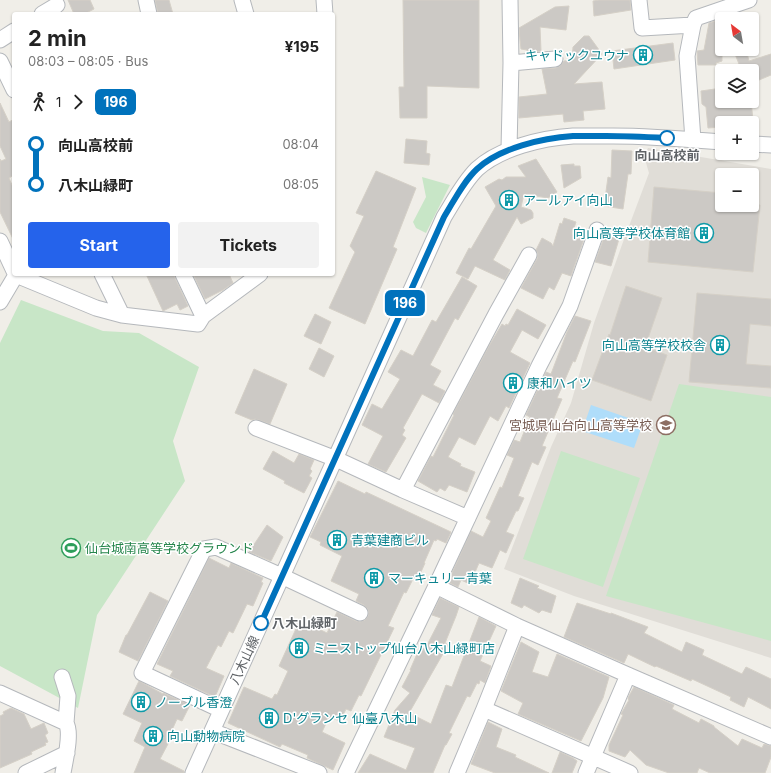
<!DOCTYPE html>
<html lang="en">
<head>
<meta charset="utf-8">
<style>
  body { margin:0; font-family:Inter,"Noto Sans JP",sans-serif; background:#f2f2f2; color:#222; height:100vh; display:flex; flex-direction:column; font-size:15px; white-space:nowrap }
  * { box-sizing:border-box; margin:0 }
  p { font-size:13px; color:#767676 }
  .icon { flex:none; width:22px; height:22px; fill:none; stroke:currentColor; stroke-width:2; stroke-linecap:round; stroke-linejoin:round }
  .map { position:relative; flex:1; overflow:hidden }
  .drawer { position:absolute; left:12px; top:12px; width:323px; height:264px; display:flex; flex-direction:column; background:#fff; border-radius:4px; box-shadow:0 1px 3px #0004 }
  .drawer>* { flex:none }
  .badge { padding:0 8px; border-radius:6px; font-size:14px; line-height:26px }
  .needle { width:26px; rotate:329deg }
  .controls { position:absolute; left:715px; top:12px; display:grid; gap:8px }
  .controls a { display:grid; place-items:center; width:44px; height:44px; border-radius:4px; background:#fff; box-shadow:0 1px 3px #0004; font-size:20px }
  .map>.badge { position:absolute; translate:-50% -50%; box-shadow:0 0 0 2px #fff }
  .legs { display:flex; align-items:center; gap:6px; height:44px; padding:0 16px; font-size:13px }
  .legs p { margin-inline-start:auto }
  .summary { display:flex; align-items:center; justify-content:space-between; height:68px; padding:0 16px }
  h1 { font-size:22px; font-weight:700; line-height:30px }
  .cta { display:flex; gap:8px; margin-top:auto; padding:8px 16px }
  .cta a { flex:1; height:46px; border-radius:4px; background:#2563eb; color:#fff; font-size:16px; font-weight:700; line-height:46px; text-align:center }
  .cta a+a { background:#f2f2f2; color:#222 }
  ul { padding:0 16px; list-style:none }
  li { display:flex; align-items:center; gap:14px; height:40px; font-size:15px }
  li i { display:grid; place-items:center; width:6px; height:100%; margin:0 5px; background:currentColor }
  li i::after { content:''; width:10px; height:10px; margin:-5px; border:3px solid; border-radius:50%; background:#fff }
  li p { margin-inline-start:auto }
  li:first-child i { background:linear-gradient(#0000 50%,currentColor 0) }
  li:last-child i { background:linear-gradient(currentColor 50%,#0000 0) }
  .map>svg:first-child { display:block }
</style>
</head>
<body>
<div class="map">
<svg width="771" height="773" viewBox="0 0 771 773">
  <rect width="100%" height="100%" fill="#f0eee8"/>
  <path fill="#e0ddd7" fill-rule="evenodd" d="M648,148L771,169V658L574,596L504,569L551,447L571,403L594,323L623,242L649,173L644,156ZM722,175H752V205H722Z"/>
  <path fill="#c8e6c7" d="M422,177L450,185L426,233L416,228L413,222L426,197Z
    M21,300L103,331L139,333L199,367L173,441L185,481L97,615L78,708L0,666V343Z
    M679,384L771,397V641L606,596Z
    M561,451L640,478L603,587L523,559Z"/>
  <path fill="#afddfa" d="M591,405L643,423L634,448L582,431Z"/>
  <path fill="#ccc9c5" stroke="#d5d0c7" d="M68,0H90L94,9L84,14H74Z
    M155,0H169L173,14H158Z
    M403,0H479V88L427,86V118H400L399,87H404Z
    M599,0H630L631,10L594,16L593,1Z
    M569,6L566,30L540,27L541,51L528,52L527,50L521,49L520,40L519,28L555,7Z
    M722,19V61L716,63V65H698L697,51L704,50L709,23Z
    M584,36H589L602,54L574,84L602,82L605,109L583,111L584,120L564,122L563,114L519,118V97L547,94L542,69L556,68L560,66L564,61L572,60L573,47Z
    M673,43L675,60L614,69L612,51Z
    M733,49H746L749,61L771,54V75L752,83V71H726V68L739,64Z
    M722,88V101H751L753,120L722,123V127L708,128L706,107L702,104L701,91Z
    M0,103L9,122L14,119V175L9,178L14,190V241L0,212V159L1,161L6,159L0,146Z
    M406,139L427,141L426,153L430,154L429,165L404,163Z
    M612,150L632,151L631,174H628L623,209L604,206L608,177L611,178Z
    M536,159L557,192L548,198L524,194L521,207L531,210L533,213V218L521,224L517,217L493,260L510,270L505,280L475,266L468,279L456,273L469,248L471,249L496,206L485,187L499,179L502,180L506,177H526L518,166Z
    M574,164V166H580L581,178L564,188L561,165Z
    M376,171L416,188L393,247L397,249L365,324L329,308L355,252L350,246L364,216L356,213Z
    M654,187L722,193V205H760L753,272L648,262Z
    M564,218L576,222L572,234L584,239L571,276L562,273L554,290L549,287L543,299L521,288L537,259L538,254L536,250L542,238L551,243L553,246L560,223L562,224Z
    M605,235L619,239L611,266L595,262Z
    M146,274H174L175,278L188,306L180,310L177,304L163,311Z
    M193,274H229L233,283L223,290L205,299Z
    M462,277L477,286L458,320L455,318L430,365L441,371L433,385L445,391L439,403L422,394L403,428L405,430L402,435L406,438L386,472L368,464L383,436L362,425L372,404L382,409L400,379L388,372L401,350L413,356L432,320L436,322Z
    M626,286L662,298L645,347L667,355L651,401L592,380L609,334L610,335Z
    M697,293L771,299V326L750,324L746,364L771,366V388L689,382Z
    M517,309L546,325L538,339L522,330L510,352L530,363L509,408L506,406L498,421L490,416L475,445L459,437L448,457L461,464L460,466L475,472L467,492L449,485L445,491L440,488L437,492L418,481L431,456L433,457L454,415L453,414L489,346L502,324L505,326L506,324L508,325Z
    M315,314L331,322L321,344L304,336Z
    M575,316L591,321L575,362L573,361L557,398L562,399L542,446L546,447L538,465L532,462L518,496L524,498L518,511H516L506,532L514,535L506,553L500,550L492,568L479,563L470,584L461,580L458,587L448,582L471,531L483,537L491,521L486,518L500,487L502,488L514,458L507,455L514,440L520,442L530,417L526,415L546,372L551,374L567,332Z
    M319,348L334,356L324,377L309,369Z
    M254,369L287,384L270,424L259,420L255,419L252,420L235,413Z
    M273,451L294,463L299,454L314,460L310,469L312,471L309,476L312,478L304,493L284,483L285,481L263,469Z
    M338,481L365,494L366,492L451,532L446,543L437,539L436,541L434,540L424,563H425L417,581L413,579L406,593L404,592L388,626L394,628L361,696L359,695L351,711L346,709L340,721L329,717L322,732L345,743L333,770L307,758L308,755L282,744L280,747L228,723L244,687L272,699L275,694L277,695L288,671L279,666L300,620L327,633L337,612L356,621L360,622L365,620L368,616L369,612L367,608L364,605L356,601L359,594L331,581L342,556L320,545L321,542L310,537Z
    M267,525L283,537L271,561L249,552Z
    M209,558L229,568L231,563L263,578L261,582L263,583L253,606L247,604L233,633L229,631L221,647L218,645L206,668L224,676L215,697L170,676L173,671L157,664Z
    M520,578L539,586L537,588L556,596L551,613L542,610L539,613L524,605L522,608L511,603Z
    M150,592L168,601L138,661L119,652L126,635H127Z
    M440,598L459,607L456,616L445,643L448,645L409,713L431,724L446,685L452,687L479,617L496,626L480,661L491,666L485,683L480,680L479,684L477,683L470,697L467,696L449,733L452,734L446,745H445L433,773H358L370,754L406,770L415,748L384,737L395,710L410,693L402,687L411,670H410L420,647L425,649L441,618L432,615Z
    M577,603L611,614V613L648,627L644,633L682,652L686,642L704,650L702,655L742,674L746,667L771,679V709L748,697L744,707L730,700L731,697L692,679L691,681L656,666L655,667L628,654L624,663L564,637Z
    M521,642L539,652L532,672L548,677L557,654L609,677L603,698L581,741L518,714L523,703L501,691Z
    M139,681L163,694V693L190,705L182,721L177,719L167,741L169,742L160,759L184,771V773H134L145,747L134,741L142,723L123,714Z
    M634,687L674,705L672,709L699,723L701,719L714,726V727L738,746L742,739L762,748L764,744L771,746V757L765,773H710L699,768L697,773H669L646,765L630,750L625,757L609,751V745L623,715L621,714L629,700L628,699L629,696Z
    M11,708L24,714L31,729L44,723L48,733L45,735L48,742L45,743L46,745L31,752L32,754L0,768V716L4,714L3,712Z
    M488,722L502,729L496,747L516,755L515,757L549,773H495L471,764Z
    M560,752L573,758L577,761L572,773H552Z"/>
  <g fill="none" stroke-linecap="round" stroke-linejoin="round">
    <g stroke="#b5b8bc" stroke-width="17">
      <path id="minor" d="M146,0L149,14
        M242,0L246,14
        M324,0L325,14
        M639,0L642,28L693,25
        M42,14L57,5
        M0,40L14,31
        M0,61L14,90
        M511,63L555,59
        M693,140L687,56L693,25L696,18L749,0
        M752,144L771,145
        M509,149L511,63L510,0
        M0,241L14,271
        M102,274L122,315
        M183,274L203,316
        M16,275L96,308L122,315L198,324L203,316L260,274
        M0,302L16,275L15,274
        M256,428L336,459L403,490L468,518
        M403,490L496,314L529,255
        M436,586L517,626L628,675L771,737
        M62,677L68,696L66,723
        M0,693L66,723C72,733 65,761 63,773
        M484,709L630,773
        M221,710L142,673L204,549L216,547L275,573L360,613
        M212,731L319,773
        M26,773L67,753
        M193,773L331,468L444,217C454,201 463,183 477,169C500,148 542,138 573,136C586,136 599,136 613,136C649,136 685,139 722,142
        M346,773L436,586L539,366L570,306L597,230
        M457,773L484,709L517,626
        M586,773L628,675"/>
    </g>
    <use href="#minor" stroke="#fff" stroke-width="15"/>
  </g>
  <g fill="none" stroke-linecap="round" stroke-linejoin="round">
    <g stroke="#fff" stroke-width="9">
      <path id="line-1" d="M261,623L444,217C454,201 463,182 477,169C500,148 542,138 573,136C584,136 595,136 606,136C627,136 647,137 667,138"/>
    </g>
    <use href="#line-1" stroke="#0072bc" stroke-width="6"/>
  </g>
  <defs>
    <g id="building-ring" transform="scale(1)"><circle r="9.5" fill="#fff" stroke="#0f9aa8" stroke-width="1.5"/><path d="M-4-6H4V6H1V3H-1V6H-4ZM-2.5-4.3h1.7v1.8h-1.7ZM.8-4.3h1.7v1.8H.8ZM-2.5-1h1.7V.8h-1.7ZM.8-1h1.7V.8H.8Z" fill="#0f9aa8"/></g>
    <g id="school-ring" transform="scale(1)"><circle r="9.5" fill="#fff" stroke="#8d6e63" stroke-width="1.5"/><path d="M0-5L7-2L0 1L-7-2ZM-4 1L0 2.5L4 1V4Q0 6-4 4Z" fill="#8d6e63"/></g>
    <g id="stadium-ring" transform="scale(1)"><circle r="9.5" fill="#fff" stroke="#2e9e5b" stroke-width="1.5"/><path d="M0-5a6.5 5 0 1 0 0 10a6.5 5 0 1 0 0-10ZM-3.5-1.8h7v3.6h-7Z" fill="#2e9e5b"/></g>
  </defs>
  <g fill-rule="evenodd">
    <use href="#building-ring" x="643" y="55"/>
    <use href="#building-ring" x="509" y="200"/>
    <use href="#building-ring" x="704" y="233"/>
    <use href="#building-ring" x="720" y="345"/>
    <use href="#building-ring" x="513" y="383"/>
    <use href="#school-ring" x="666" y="425"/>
    <use href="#building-ring" x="337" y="540"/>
    <use href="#stadium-ring" x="71" y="548"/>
    <use href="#building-ring" x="374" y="578"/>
    <use href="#building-ring" x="299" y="648"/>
    <use href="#building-ring" x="141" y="702"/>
    <use href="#building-ring" x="269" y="718"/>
    <use href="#building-ring" x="153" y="736"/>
  </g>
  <g fill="#fff" stroke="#0072bc" stroke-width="2">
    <circle cx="667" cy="138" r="7"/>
    <circle cx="261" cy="623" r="7"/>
  </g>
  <g text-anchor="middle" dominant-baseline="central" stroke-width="3" stroke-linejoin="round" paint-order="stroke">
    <g font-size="13" fill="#0d838f" stroke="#fff" text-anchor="start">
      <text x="629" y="55" text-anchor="end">キャドックユウナ</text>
      <text x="523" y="200">アールアイ向山</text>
      <text x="690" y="233" text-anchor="end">向山高等学校体育館</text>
      <text x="706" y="345" text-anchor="end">向山高等学校校舎</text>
      <text x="527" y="383">康和ハイツ</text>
      <text x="351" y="540">青葉建商ビル</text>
      <text x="388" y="578">マーキュリー青葉</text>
      <text x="313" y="648">ミニストップ仙台八木山緑町店</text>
      <text x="155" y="702">ノーブル香澄</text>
      <text x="283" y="718">D'グランセ 仙臺八木山</text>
      <text x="167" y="736">向山動物病院</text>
    </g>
    <g font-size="13" font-weight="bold" fill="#5f6367" stroke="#fff">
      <text x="667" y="155">向山高校前</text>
      <text x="272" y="623" text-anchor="start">八木山緑町</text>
    </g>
    <g font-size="13" fill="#785e54" stroke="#fff" text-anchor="end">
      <text x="652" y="425">宮城県仙台向山高等学校</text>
    </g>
    <g font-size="13" fill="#27864d" stroke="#fff" text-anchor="start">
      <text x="85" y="548">仙台城南高等学校グラウンド</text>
    </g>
    <g font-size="13" fill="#5f6367" stroke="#fff">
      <text transform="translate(244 660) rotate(-65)">八木山線</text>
    </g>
  </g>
</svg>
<div class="controls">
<a><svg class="needle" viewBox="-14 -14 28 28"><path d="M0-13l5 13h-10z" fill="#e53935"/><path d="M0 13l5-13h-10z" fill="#767676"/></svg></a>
<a><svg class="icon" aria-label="layers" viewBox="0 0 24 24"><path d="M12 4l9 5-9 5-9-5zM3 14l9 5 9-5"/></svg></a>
<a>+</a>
<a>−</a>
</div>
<b class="badge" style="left:405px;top:303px;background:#0072bc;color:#fff">196</b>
<section class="drawer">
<div class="summary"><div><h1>2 min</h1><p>08:03 – 08:05 · Bus</p></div><b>¥195</b></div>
<div class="legs"><svg class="icon" aria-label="walk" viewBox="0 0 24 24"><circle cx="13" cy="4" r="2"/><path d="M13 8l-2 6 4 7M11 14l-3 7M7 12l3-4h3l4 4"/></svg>1<svg class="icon" aria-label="forward" viewBox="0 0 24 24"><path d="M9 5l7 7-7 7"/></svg><b class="badge" style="background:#0072bc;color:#fff">196</b></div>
<ul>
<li><i style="color:#0072bc"></i><b>向山高校前</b><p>08:04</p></li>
<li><i style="color:#0072bc"></i><b>八木山緑町</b><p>08:05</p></li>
</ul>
<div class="cta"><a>Start</a><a>Tickets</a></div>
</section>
</div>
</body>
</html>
